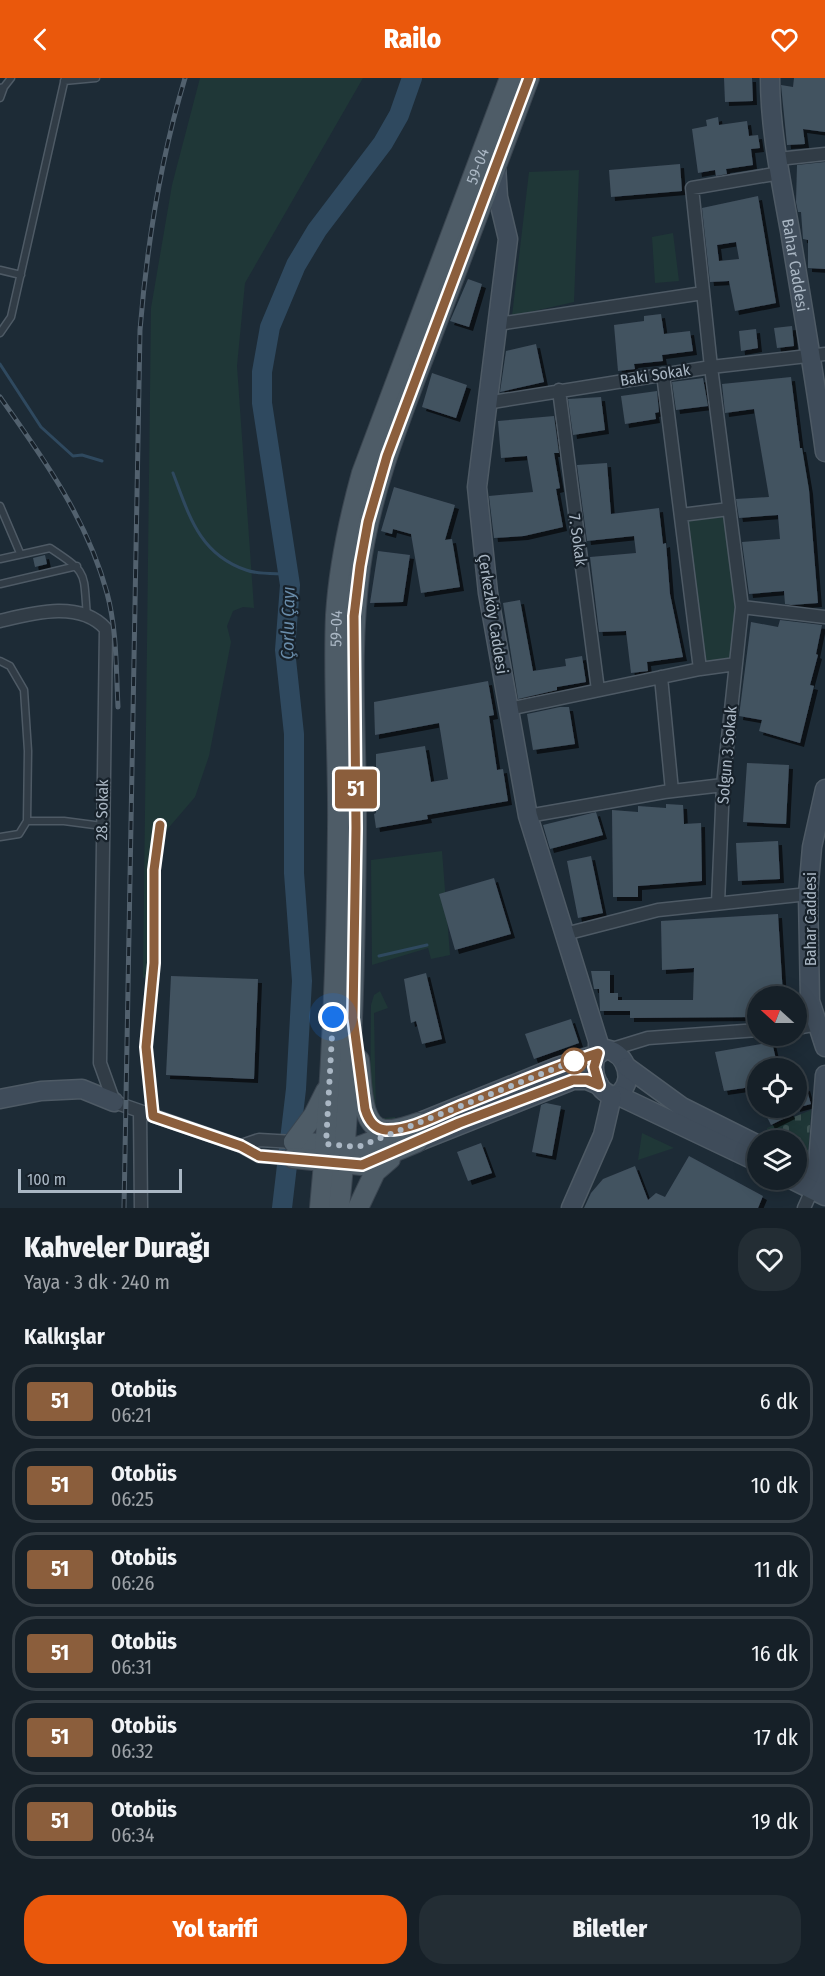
<!DOCTYPE html>
<html lang="tr">
<head>
<meta charset="utf-8">
<style>
  body { margin:0; font-family:"Fira Sans Condensed",sans-serif; background:#232d34; color:#f1f3f6; height:100vh; display:flex; flex-direction:column; font-size:22px; white-space:nowrap }
  * { box-sizing:border-box; margin:0 }
  p { font-size:20px; color:#9ea3a8 }
  .icon { flex:none; width:33px; height:33px; fill:none; stroke:currentColor; stroke-width:2; stroke-linecap:round; stroke-linejoin:round }
  .map { position:relative; height:1130px; overflow:hidden }
  .sheet { display:flex; flex-direction:column; background:#162028; flex:1 }
  .sheet>* { flex:none }
  .badge { padding:0 12px; border-radius:4px; font-size:21px; line-height:39px }
  .needle { width:39px; rotate:291deg }
  .tools { position:absolute; left:747px; top:908px; display:grid; gap:12px }
  .tools a { display:grid; place-items:center; width:60px; height:60px; border-radius:50%; background:#162028; box-shadow:0 3px 15px #0003,0 0 0 2px #353e45; font-size:30px }
  .scale { position:absolute; left:18px; bottom:15px; width:164px; box-sizing:border-box; padding-left:6px; border:3px solid #aab7c4; border-top:0; font-size:16px; line-height:21px; white-space:nowrap; color:#aab7c4; -webkit-text-stroke:4px #17212a; paint-order:stroke }
  .you { position:absolute; width:30px; height:30px; margin:-15px; border:4px solid #fff; border-radius:50%; background:#1a73e8; box-shadow:0 0 0 9px #1a73e833 }
  .map>.badge { position:absolute; translate:-50% -50%; box-shadow:0 0 0 3px #fff }
  h2 { padding:0 24px; font-size:22px; line-height:54px }
  .round { display:grid; place-items:center; flex:none; width:63px; height:63px; border-radius:24px; background:#232d34 }
  .overview { display:flex; align-items:center; justify-content:space-between; height:102px; padding:0 24px }
  h1 { font-size:28px; font-weight:800; line-height:45px }
  .action { display:flex; gap:12px; margin-top:auto; padding:12px 24px }
  .action a { flex:1; height:69px; border-radius:24px; background:#ea580c; color:#fff; font-size:24px; font-weight:800; line-height:69px; text-align:center }
  .action a+a { background:#232d34; color:#f1f3f6 }
  ul { padding:0; list-style:none }
  li { display:flex; align-items:center; gap:18px; height:75px; margin:0 12px 9px; padding:0 12px; border:3px solid #353e45; border-radius:24px }
  li div { flex:1 }
  li b { display:block; font-size:22px }
  li em { font-style:normal }
  li .badge { min-width:66px; font-weight:700; text-align:center }
  header { display:flex; justify-content:space-between; align-items:center; height:78px; padding:0 24px; background:#ea580c; color:#fff; font-size:27px; font-weight:800 }
  .map>svg:first-child { display:block }
</style>
</head>
<body>
<header><svg class="icon" aria-label="back" viewBox="0 0 24 24"><path d="M15 5l-7 7 7 7"/></svg>Railo<svg class="icon" aria-label="heart" viewBox="0 0 24 24"><path d="M12 20l-8-8c-3-5 5-10 8-4 3-6 11-1 8 4z"/></svg></header>
<div class="map">
<svg width="825" height="1130" viewBox="0 0 825 1130">
  <defs>
    <pattern id="cemetery-stones" width="16" height="16" patternUnits="userSpaceOnUse" patternTransform="scale(1.5)"><rect width="16" height="16" fill="#1f3737"/><path d="M2 7V4a2 2 0 0 1 4 0v3zM10 15v-3a2 2 0 0 1 4 0v3z" fill="#3d5252"/></pattern>
    <filter id="shadow"><feDropShadow dx="4" dy="4" stdDeviation="0" flood-color="#0009"/></filter>
  </defs>
  <rect width="100%" height="100%" fill="#1d2b36"/>
  <path fill="#1f3737" d="M200,0H363L245,205L237,288L254,530L243,529L233,533L227,548L231,564L209,678L195,719L165,754L158,790L156,897L143,900L151,230L172,107Z
    M579,92L574,224L512,238L529,94Z
    M673,155L679,203L655,205L652,159Z
    M726,434L739,530L734,583L701,588L683,440Z
    M442,773L450,877L431,881L428,870L372,887L371,782Z
    M380,913L388,930L374,935L376,1041L395,1039L396,1050L370,1042L371,927L374,917Z
    M642,1055L674,1070L638,1082Z"/>
  <path fill="url(#cemetery-stones)" d="M811,1032L808,1076L797,1075L796,1062H774L767,1058V1050Z"/>
  <g fill="none" stroke-linecap="round" stroke-linejoin="round">
    <path stroke="#2f495f" stroke-width="3" d="M0,286L41,349L73,378L82,377L102,383
      M173,395C189,437 199,476 246,492C259,497 276,495 289,496
      M379,878L427,867"/>
    <path stroke="#2f495f" stroke-width="20" d="M282,1130L296,1011L302,903L294,795V656L285,572L290,507L262,325V294L270,249L296,187L317,152L383,65L399,37L412,0"/>
  </g>
  <path fill="#435260" fill-rule="evenodd" filter="url(#shadow)" d="M724,0H752L753,23L725,24Z
    M794,0H825V54L803,51L805,66L787,67L781,7L793,9Z
    M718,39L719,47L747,43L749,58L758,57L760,70L751,71L753,87L726,91L727,96L716,98L715,92L698,95L692,51L707,48L706,42Z
    M825,84V191L808,190V162L803,161L801,134H798L796,124L797,87Z
    M680,86L682,113L611,119L609,92Z
    M758,118L776,225L735,233L729,203L710,204L702,130ZM736,164L739,181L719,183L717,167Z
    M468,201L482,206L469,249L450,243Z
    M661,236L664,256L690,253L693,273L662,277L663,283L634,286L635,291L618,293L614,247L644,243V238Z
    M792,248L794,268L777,270L774,250Z
    M756,251L758,270L741,273L739,253Z
    M536,266L544,304L500,314L506,273Z
    M432,295L467,307L456,340L422,329Z
    M791,299L800,370H802L809,412L818,525L791,527L785,526L784,513L749,516L742,464L780,461L778,437L739,440L736,421L769,419L754,331L725,335L722,306Z
    M703,300L708,328L676,332L672,304Z
    M657,313L659,334L655,335L656,341L625,346L621,318Z
    M601,319L605,352L573,357L568,321Z
    M554,338L559,375H554L560,410L556,411L563,449L524,458L494,460L489,418L533,414L527,378L501,380L498,343Z
    M607,385L611,436L659,430L663,466L666,465L670,516L683,579L647,584L648,593L631,595L626,553L599,554L590,479L636,475L634,458L587,463L577,387Z
    M394,409L455,427L445,462L452,461L460,509L421,515L411,456L393,451L392,456L381,453Z
    M378,473L410,477L403,524L370,525Z
    M45,477L47,486L35,489L33,480Z
    M520,522L533,593L566,588L565,581L582,578L586,604L557,609V612L518,621L503,525Z
    M780,542L822,547L816,576L818,577L810,607L814,608L800,665L759,653L762,642L739,638L751,544L778,549Z
    M488,603L494,637L489,638L497,692L503,691L508,723L427,737L428,741L376,750L374,736L376,735L375,727H378L373,694L376,693V676L425,668L431,704L448,701L439,645L375,657L374,624Z
    M560,629H569L575,666L533,672L527,636Z
    M747,685L789,687L786,746L743,744Z
    M666,726L683,727L684,746L701,745L702,803L638,808V819H613L612,732L638,734V728L666,730Z
    M596,734L603,757L550,771L543,747Z
    M778,763L780,801L738,803L736,765Z
    M591,778L603,835L578,840L567,783Z
    M494,800L511,856L455,872L439,816Z
    M778,836L783,917H758V939L630,940V933H600L599,911H594L591,893H610V915H618V922H693L694,890L662,892L661,843Z
    M426,895L442,961L422,966L416,943L411,945L404,901Z
    M171,898L258,901L254,1001L166,997Z
    M571,941L579,965L534,981L525,956Z
    M772,964L778,990H758V1008L724,1013L715,974Z
    M806,1009L811,1026L796,1030V1012Z
    M546,1025L561,1028L552,1078L532,1074L541,1027Z
    M787,1029L791,1037L771,1047L767,1039Z
    M481,1065L492,1095L468,1103L457,1074Z
    M689,1078L763,1118L758,1130H584L591,1115L603,1101L635,1088L648,1122L656,1115L665,1119Z"/>
  <g fill="none" stroke-linecap="round" stroke-linejoin="round">
    <g stroke="#4e5a65" stroke-width="9">
      <path id="lane" d="M64,3L96,0
        M0,10L4,9L11,0
        M0,20L4,9
        M0,192L21,197
        M0,255L11,239L65,0
        M0,428L20,475
        M0,481L50,470C89,496 83,493 87,538
        M0,506L77,488
        M0,583L10,588L24,612L28,673L27,743
        M0,759L19,756L27,743H64L102,748
        M153,1037L146,969L154,886L155,793L161,747"/>
    </g>
    <g stroke="#4e5a65" stroke-width="15">
      <path id="street" d="M778,81L825,76
        M498,246L703,215
        M663,296L700,591
        M559,312L598,612
        M486,325L711,289L825,276
        M681,437L729,431
        M742,529L825,539
        M0,543C33,535 80,522 106,551L100,985L114,1024L241,1068L259,1078L293,1080
        M661,599L672,713
        M509,631L700,591L736,586
        M528,738L664,714L723,707
        M718,825L723,707L742,529L711,289L692,110L780,95
        M565,856L658,832L808,816
        M796,950L818,946
        M609,972L648,960L758,952
        M140,1033L141,1130
        M241,1068L259,1062L294,1064
        M804,1130L812,1112"/>
    </g>
    <g stroke="#4e5a65" stroke-width="21">
      <g id="secondary">
        <path id="s1" d="M770,0C770,51 781,103 790,153C802,227 815,300 825,374"/>
        <path d="M825,711L812,769L808,816L810,923L825,969"/>
        <path d="M606,971C628,976 636,1005 616,1018C598,1017 590,993 596,978Z"/>
        <path d="M627,989L682,1029L758,1067"/>
        <path d="M617,1017L758,1084"/>
        <path d="M0,1021L41,1013L82,1011L114,1024"/>
        <path d="M418,1045L557,989L598,976V963L528,738L488,515L477,409L508,161L498,119L496,88"/>
        <path d="M417,1064L573,1002H587L599,1007"/>
        <path d="M796,1087L825,1101"/>
        <path d="M817,1097L825,997"/>
        <path d="M791,1101L825,1118"/>
        <path d="M571,1130L603,1057L612,1018"/>
      </g>
    </g>
    <g stroke="#3a4550" stroke-width="22">
      <g id="primary">
        <path d="M359,982C362,1001 359,1050 385,1052C396,1053 408,1048 418,1045"/>
        <path d="M294,1064L358,1069L399,1053"/>
        <path d="M294,1064L314,1037L326,1013"/>
        <path d="M293,1080L362,1087L417,1064"/>
        <path id="s2" d="M320,1130C332,1004 337,877 338,750C339,679 333,608 336,537C339,489 349,442 362,395L510,0"/>
        <path d="M339,1130C352,1004 355,878 356,752C357,664 348,576 360,490C371,410 402,336 430,262C463,175 497,87 529,0"/>
        <path d="M358,1130L375,1094L390,1081"/>
      </g>
    </g>
    <use href="#lane" stroke="#313c46" stroke-width="6"/>
    <use href="#street" stroke="#313c46" stroke-width="12"/>
    <use href="#secondary" stroke="#3f4c5a" stroke-width="18"/>
    <use href="#primary" stroke="#4e5c67" stroke-width="20"/>
    <g stroke="#52616e" stroke-width="5">
      <path id="rail" d="M0,319C44,381 87,441 107,515C117,552 116,591 118,629
        M124,1130L140,252C147,166 160,83 185,0"/>
    </g>
    <use href="#rail" stroke="#17212a" stroke-width="3" stroke-dasharray="9" stroke-linecap="butt"/>
  </g>
  <g fill="none" stroke-linecap="round" stroke-linejoin="round">
    <g stroke="#fff" stroke-width="14">
      <path id="line" d="M160,747L154,792V885L146,969L153,1038L241,1068L259,1078L362,1087L459,1045L573,1002H587L599,1007L594,989L598,975C551,990 506,1010 460,1028C438,1037 410,1053 386,1052C373,1051 368,1041 365,1031L353,940L356,750L354,538L360,488L368,444L387,378L529,0"/>
    </g>
    <use href="#line" stroke="#8b5e3c" stroke-width="9"/>
    <path stroke="#aab7c4" stroke-width="6" stroke-dasharray="0 10.8" d="M333,939L326,1066L358,1069L574,983"/>
  </g>
  <circle fill="#fff" stroke="#8b5e3c" stroke-width="3" cx="574" cy="983" r="12"/>
  <g text-anchor="middle" dominant-baseline="central" stroke-width="4.5" stroke-linejoin="round" paint-order="stroke">
    <g font-size="16" fill="#aab7c4" stroke="#17212a">
      <text stroke="none"><textPath href="#s2" startOffset="1066">59-04</textPath></text>
      <text stroke="none"><textPath href="#s1" startOffset="189">Bahar Caddesi</textPath></text>
      <text transform="translate(655 297) rotate(-9)">Baki Sokak</text>
      <text transform="translate(578 462) rotate(82)">7. Sokak</text>
      <text transform="translate(493 536) rotate(81)">Çerkezköy Caddesi</text>
      <text stroke="none"><textPath href="#s2" startOffset="580">59-04</textPath></text>
      <text transform="translate(727 677) rotate(-85)">Solgun 3 Sokak</text>
      <text transform="translate(102 732) rotate(-89)">28. Sokak</text>
      <text transform="translate(810 841) rotate(-90)">Bahar Caddesi</text>
    </g>
    <g font-size="18" font-style="italic" fill="#698caa" stroke="#17212a">
      <text transform="translate(288 545) rotate(-89)">Çorlu Çayı</text>
    </g>
  </g>
</svg>
<div class="tools">
<a><svg class="needle" viewBox="-14 -14 28 28"><path d="M0-13l5 13h-10z" fill="#e53935"/><path d="M0 13l5-13h-10z" fill="#9ea3a8"/></svg></a>
<a><svg class="icon" aria-label="locate" viewBox="0 0 24 24"><circle cx="12" cy="12" r="6"/><path d="M12 2v4M12 18v4M2 12h4M18 12h4"/></svg></a>
<a><svg class="icon" aria-label="layers" viewBox="0 0 24 24"><path d="M12 4l9 5-9 5-9-5zM3 14l9 5 9-5"/></svg></a>
</div>
<div class="scale">100 m</div>
<div class="you" style="left:333px;top:939px"></div>
<b class="badge" style="left:356px;top:711px;background:#8b5e3c;color:#fff">51</b>
</div>
<section class="sheet">
<div class="overview"><div><h1>Kahveler Durağı</h1><p>Yaya · 3 dk · 240 m</p></div><a class="round"><svg class="icon" aria-label="heart" viewBox="0 0 24 24"><path d="M12 20l-8-8c-3-5 5-10 8-4 3-6 11-1 8 4z"/></svg></a></div>
<h2>Kalkışlar</h2>
<ul>
<li><span class="badge" style="background:#8b5e3c;color:#fff">51</span><div><b>Otobüs</b><p>06:21</p></div><em>6 dk</em></li>
<li><span class="badge" style="background:#8b5e3c;color:#fff">51</span><div><b>Otobüs</b><p>06:25</p></div><em>10 dk</em></li>
<li><span class="badge" style="background:#8b5e3c;color:#fff">51</span><div><b>Otobüs</b><p>06:26</p></div><em>11 dk</em></li>
<li><span class="badge" style="background:#8b5e3c;color:#fff">51</span><div><b>Otobüs</b><p>06:31</p></div><em>16 dk</em></li>
<li><span class="badge" style="background:#8b5e3c;color:#fff">51</span><div><b>Otobüs</b><p>06:32</p></div><em>17 dk</em></li>
<li><span class="badge" style="background:#8b5e3c;color:#fff">51</span><div><b>Otobüs</b><p>06:34</p></div><em>19 dk</em></li>
</ul>
<div class="action"><a>Yol tarifi</a><a>Biletler</a></div>
</section>
</body>
</html>
